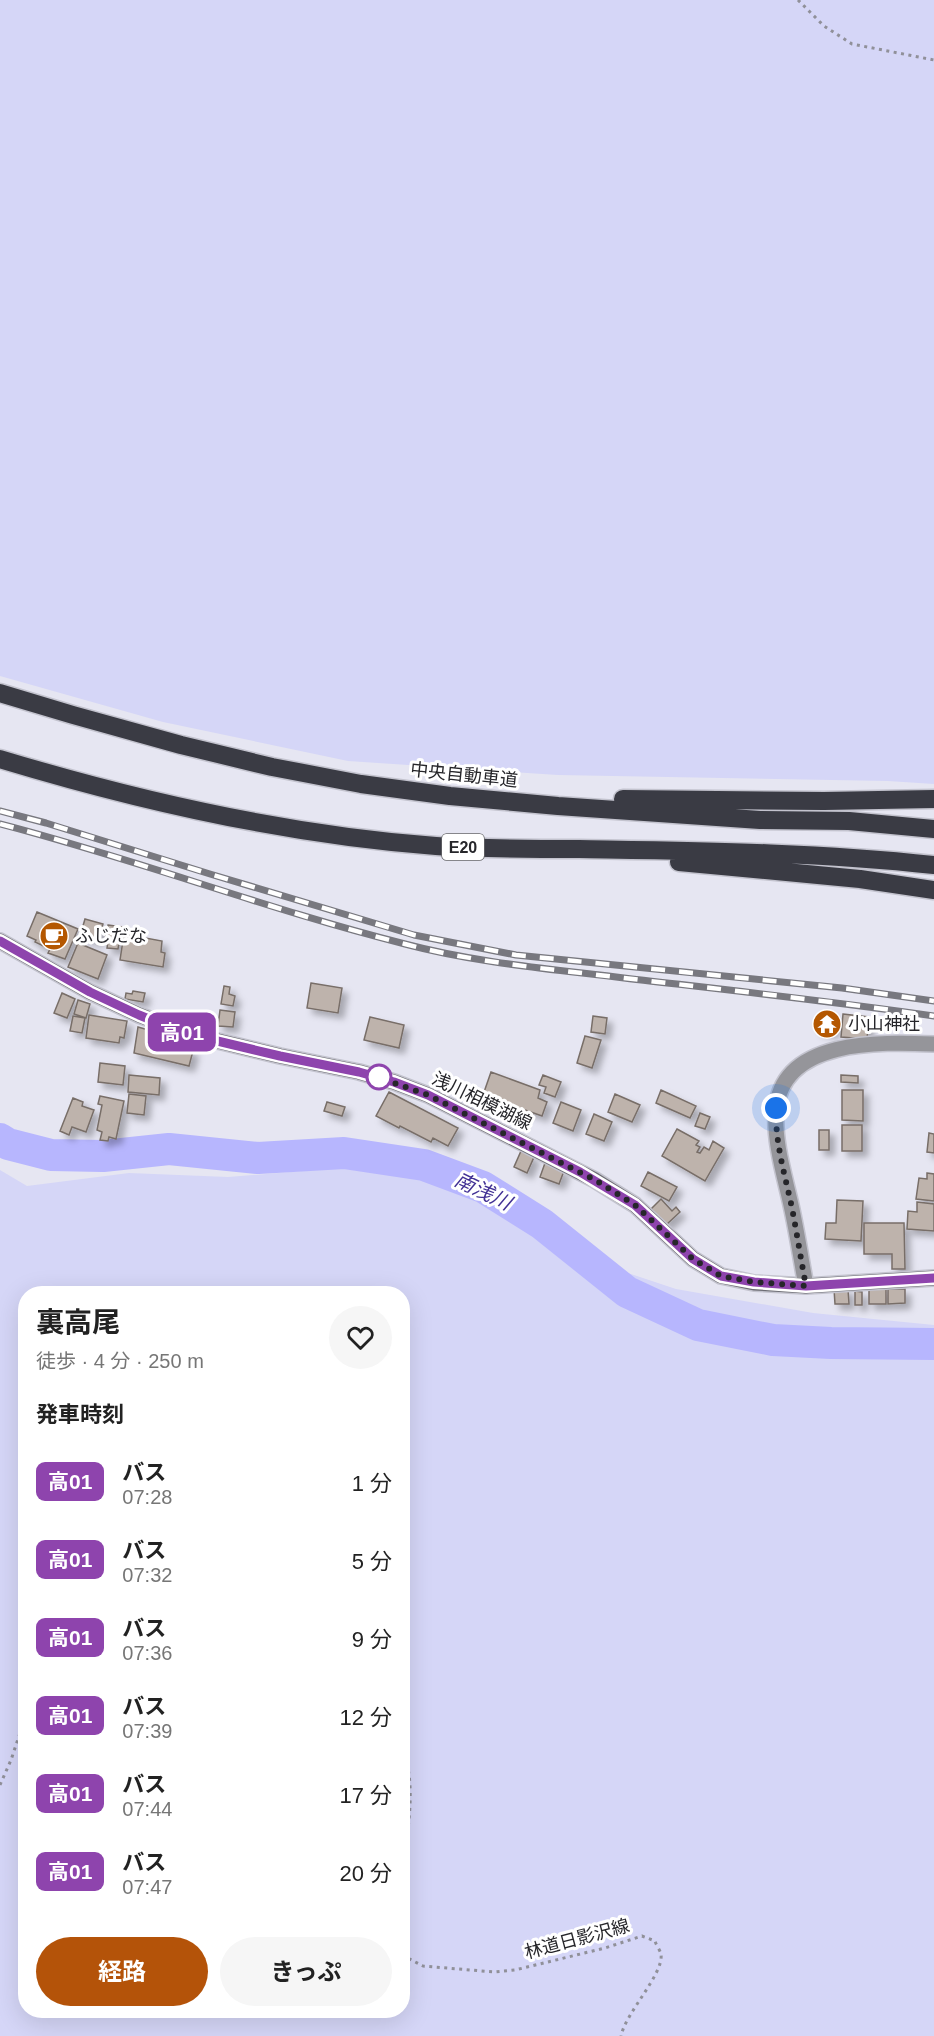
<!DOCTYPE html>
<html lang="ja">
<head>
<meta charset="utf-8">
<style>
  body { margin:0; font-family:Arial,"Noto Sans JP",sans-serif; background:#f6f6f6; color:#222; height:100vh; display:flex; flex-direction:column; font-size:22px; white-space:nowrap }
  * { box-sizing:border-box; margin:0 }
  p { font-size:20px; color:#767676 }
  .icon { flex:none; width:33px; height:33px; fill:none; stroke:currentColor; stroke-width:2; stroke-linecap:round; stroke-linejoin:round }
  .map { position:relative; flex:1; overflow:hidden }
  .side { position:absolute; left:18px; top:1286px; width:392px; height:732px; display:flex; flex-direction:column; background:#fff; border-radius:24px; box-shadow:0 6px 24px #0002 }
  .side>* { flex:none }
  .badge { padding:0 12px; border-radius:9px; font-size:21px; line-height:39px }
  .you { position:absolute; width:30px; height:30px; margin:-15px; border:4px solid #fff; border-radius:50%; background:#1a73e8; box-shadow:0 0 0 9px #1a73e833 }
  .map>.badge { position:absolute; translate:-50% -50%; box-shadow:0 0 0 3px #fff }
  h2 { padding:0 18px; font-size:22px; line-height:54px }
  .round { display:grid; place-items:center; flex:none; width:63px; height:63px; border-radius:32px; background:#f6f6f6 }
  .head { display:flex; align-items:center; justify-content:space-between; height:102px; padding:0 18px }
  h1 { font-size:28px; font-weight:700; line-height:45px }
  .button { display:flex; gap:12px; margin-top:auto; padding:12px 18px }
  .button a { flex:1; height:69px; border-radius:36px; background:#b45309; color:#fff; font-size:24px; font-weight:700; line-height:69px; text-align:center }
  .button a+a { background:#f6f6f6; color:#222 }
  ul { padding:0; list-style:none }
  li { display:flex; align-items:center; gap:18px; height:78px; padding:0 18px }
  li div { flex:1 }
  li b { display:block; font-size:22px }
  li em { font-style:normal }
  li .badge { min-width:66px; font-weight:700; text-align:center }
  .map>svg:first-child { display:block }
</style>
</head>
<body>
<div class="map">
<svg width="934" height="2036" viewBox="0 0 934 2036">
  <defs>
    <filter id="shadow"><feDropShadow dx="5.5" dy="5.5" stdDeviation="3" flood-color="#0004"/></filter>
  </defs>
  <rect width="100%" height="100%" fill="#e6e6f2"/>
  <path fill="#d5d6f7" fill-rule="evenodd" d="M0,0H934V784L888,781L558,775L348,761L163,722L0,676Z
    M339,1168L459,1185L553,1248L676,1289L813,1313L934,1325V2036H0V1170L27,1186L129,1173L228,1177ZM26,1293H402V2010H26Z"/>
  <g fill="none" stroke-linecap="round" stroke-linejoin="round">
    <path stroke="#b7b6fe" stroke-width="32" d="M0,1139L8,1144L51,1155L103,1156L169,1149L258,1158L344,1153L424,1165L483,1187L542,1224L627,1292L698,1325L773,1340L831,1343L934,1344"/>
  </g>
  <path fill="#beb3ac" stroke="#786e68" stroke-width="1.5" filter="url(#shadow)" d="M37,912L78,929L65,959L48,953L50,949L35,942L36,940L27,936Z
    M85,919L103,924L98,941L80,936Z
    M108,925L122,927L118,949L107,948L108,941L105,940Z
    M124,934L162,941L161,952L165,953L163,967L120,960Z
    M78,943L107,955L98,979L68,967Z
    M311,983L342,988L338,1013L307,1008Z
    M224,986L230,987L229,994L235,996L233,1006L221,1004Z
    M133,991L145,993L143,1002L125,999L126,993L132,994Z
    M62,993L75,999L67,1018L54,1013Z
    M78,1000L90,1004L86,1018L74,1014Z
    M220,1010L235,1012L233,1027L218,1026Z
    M820,1013L837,1016L833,1033L817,1030Z
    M843,1014L869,1017L867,1039L841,1037Z
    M89,1015L127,1021L124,1038L120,1037L119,1043L86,1038Z
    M73,1016L85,1018L82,1033L70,1031Z
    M593,1016L607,1018L605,1034L591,1032Z
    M370,1017L404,1025L399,1048L364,1040Z
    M138,1027L166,1035V1037L176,1039L175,1044L193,1051L189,1066L134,1053Z
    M585,1036L601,1040L592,1068L577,1063Z
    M100,1063L125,1066L123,1085L98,1082Z
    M491,1072L540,1090L538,1098L547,1102L542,1116L483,1095Z
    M129,1075L160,1078L159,1095L128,1092Z
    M543,1075L561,1082L555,1097L544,1093L546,1087L539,1085Z
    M841,1075L858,1076V1083L841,1082Z
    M661,1090L696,1106L690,1118L656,1103Z
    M842,1090H863V1121L842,1120Z
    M389,1092L458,1128L448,1146L433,1138L431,1142L400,1126L399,1128L376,1116Z
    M129,1094L146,1096L144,1115L127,1113Z
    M615,1094L640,1105L632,1122L608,1112Z
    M100,1096L124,1101L116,1139L109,1137L108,1141L100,1140L102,1132L97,1130L102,1105L98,1104Z
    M73,1098L83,1102L82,1106L94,1110L86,1132L72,1127L69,1135L60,1131Z
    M327,1102L345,1107L342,1116L324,1111Z
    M561,1102L581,1110L573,1131L553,1123Z
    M700,1113L710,1117L705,1129L695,1126Z
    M594,1114L612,1122L604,1141L586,1134Z
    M842,1125H862V1151H842Z
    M677,1129L699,1141L696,1145L700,1147L697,1152L700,1153L704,1147L709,1150L713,1141L724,1148L705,1181L662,1156Z
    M819,1130H829V1150H819Z
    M929,1133L934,1134V1153L927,1152Z
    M521,1151L534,1157L527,1173L514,1167Z
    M545,1163L564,1171L559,1184L540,1177Z
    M648,1172L677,1187L669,1201L641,1186Z
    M927,1173L934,1174V1201L916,1199L919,1178L927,1179Z
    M661,1199L672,1211L676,1207L680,1212L666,1225L651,1209Z
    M837,1200L863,1201L861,1241L825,1239L826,1223H836Z
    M917,1202L934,1204V1231L907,1229L908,1211L917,1212Z
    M864,1223H904L905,1269H892V1254H864Z
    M834,1289H848L849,1304H835Z
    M869,1289H886V1304H869Z
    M888,1289H905V1303L888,1304Z
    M855,1291L862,1292V1305H855Z"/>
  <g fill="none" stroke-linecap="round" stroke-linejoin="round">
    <g stroke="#c3c3ce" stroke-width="18">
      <path id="minor" d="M806,1286C801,1259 797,1232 791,1205C784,1174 774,1142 776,1111C781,1038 881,1042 934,1044"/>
    </g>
    <g stroke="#c3c3ce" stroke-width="18">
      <path id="secondary" d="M0,941L90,992L139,1015L185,1033L280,1056L359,1072L394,1082L428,1095L595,1180L635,1205L693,1259L721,1276L754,1283L806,1286L934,1278"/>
    </g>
    <g stroke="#c3c3ce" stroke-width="21">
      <path id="motorway" d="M0,693L73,715L181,745L272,767L361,784L450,796L558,806L760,820L849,821L934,829
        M0,759C142,802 288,835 436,846C484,849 531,849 579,849C697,851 816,852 934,865
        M623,799L824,801L934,799
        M679,862L860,879L934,890"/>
    </g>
    <path stroke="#909099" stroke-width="3" stroke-dasharray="3 4.5" stroke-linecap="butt" d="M798,0L824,26L852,44L934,60
      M402,1749C417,1780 408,1834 402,1868
      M0,1785L11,1760L26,1715
      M402,1955L423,1966L495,1972L515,1970L605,1948L642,1936L655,1941C656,1945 660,1950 661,1954C664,1974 626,2012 621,2036"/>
    <use href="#minor" stroke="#95959a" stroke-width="15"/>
    <use href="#secondary" stroke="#6d6d74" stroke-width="15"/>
    <use href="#motorway" stroke="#3a3b44" stroke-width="18"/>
    <g stroke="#78787f" stroke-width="7">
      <path id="rail" d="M0,811L46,823L210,874L414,935L516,955L842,988L934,1001
        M0,824C136,859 269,910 405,944C477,963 551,969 624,978C727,990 831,1001 934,1016"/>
    </g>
    <use href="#rail" stroke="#fff" stroke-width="4.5" stroke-dasharray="14" stroke-linecap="butt"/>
  </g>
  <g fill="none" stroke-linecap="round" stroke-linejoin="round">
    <g stroke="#fff" stroke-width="14">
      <path id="line" d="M0,941L90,992L139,1015L184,1033L280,1056L359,1072L394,1082L428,1095L580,1172L635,1205L693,1259L721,1276L754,1282L806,1286L934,1278"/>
    </g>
    <use href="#line" stroke="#8e44ad" stroke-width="9"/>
    <path stroke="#26262a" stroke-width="6" stroke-dasharray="0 10.8" d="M379,1077H377L428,1095L595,1180L635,1205L693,1259L721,1276L754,1282L806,1286C801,1260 797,1234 792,1208C785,1175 775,1143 776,1108"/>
  </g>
  <defs>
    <g id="cafe-disc" transform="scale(1.5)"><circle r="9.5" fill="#b45700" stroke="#fff"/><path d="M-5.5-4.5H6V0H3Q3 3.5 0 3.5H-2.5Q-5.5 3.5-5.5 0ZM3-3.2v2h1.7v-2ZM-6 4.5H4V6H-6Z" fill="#fff"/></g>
    <g id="temple-disc" transform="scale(1.5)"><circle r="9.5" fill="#b45700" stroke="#fff"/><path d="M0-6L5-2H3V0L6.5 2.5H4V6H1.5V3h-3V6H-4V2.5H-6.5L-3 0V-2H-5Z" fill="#fff"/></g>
  </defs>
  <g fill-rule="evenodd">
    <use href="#cafe-disc" x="54" y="936"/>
    <use href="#temple-disc" x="827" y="1024"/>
  </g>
  <circle fill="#fff" stroke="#8e44ad" stroke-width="3" cx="379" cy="1077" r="12"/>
  <g text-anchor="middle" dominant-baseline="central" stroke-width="6" stroke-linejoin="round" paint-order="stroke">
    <rect fill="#fff" stroke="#67676a" stroke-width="1.5" x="442" y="834" width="42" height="26" rx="4.5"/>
    <g font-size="16" font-weight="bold" fill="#26262a">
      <text x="463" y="847">E20</text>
    </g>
    <g font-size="18" fill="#26262a" stroke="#fff">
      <text transform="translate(464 775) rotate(6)">中央自動車道</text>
      <text transform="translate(482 1101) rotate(26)">浅川相模湖線</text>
      <text transform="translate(577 1939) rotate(-15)">林道日影沢線</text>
    </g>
    <g font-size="18" fill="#26262a" stroke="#fff" text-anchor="start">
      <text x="75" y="936">ふじだな</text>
      <text x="848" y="1024">小山神社</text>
    </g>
    <g font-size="20" font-style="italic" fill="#423195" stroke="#fff">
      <text transform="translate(483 1191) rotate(26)">南浅川</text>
    </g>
  </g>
</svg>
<div class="you" style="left:776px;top:1108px"></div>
<b class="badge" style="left:182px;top:1032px;background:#8e44ad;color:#fff">高01</b>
<section class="side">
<div class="head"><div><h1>裏高尾</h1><p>徒歩 · 4 分 · 250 m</p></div><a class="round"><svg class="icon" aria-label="heart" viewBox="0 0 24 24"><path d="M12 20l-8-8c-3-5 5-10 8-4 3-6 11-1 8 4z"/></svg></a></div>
<h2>発車時刻</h2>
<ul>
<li><span class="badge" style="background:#8e44ad;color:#fff">高01</span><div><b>バス</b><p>07:28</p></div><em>1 分</em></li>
<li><span class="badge" style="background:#8e44ad;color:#fff">高01</span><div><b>バス</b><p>07:32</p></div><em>5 分</em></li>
<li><span class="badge" style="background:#8e44ad;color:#fff">高01</span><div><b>バス</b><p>07:36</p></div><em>9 分</em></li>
<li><span class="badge" style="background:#8e44ad;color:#fff">高01</span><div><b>バス</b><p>07:39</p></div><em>12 分</em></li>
<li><span class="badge" style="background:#8e44ad;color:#fff">高01</span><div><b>バス</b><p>07:44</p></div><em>17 分</em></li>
<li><span class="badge" style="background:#8e44ad;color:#fff">高01</span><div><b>バス</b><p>07:47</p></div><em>20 分</em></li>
</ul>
<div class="button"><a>経路</a><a>きっぷ</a></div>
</section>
</div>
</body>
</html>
